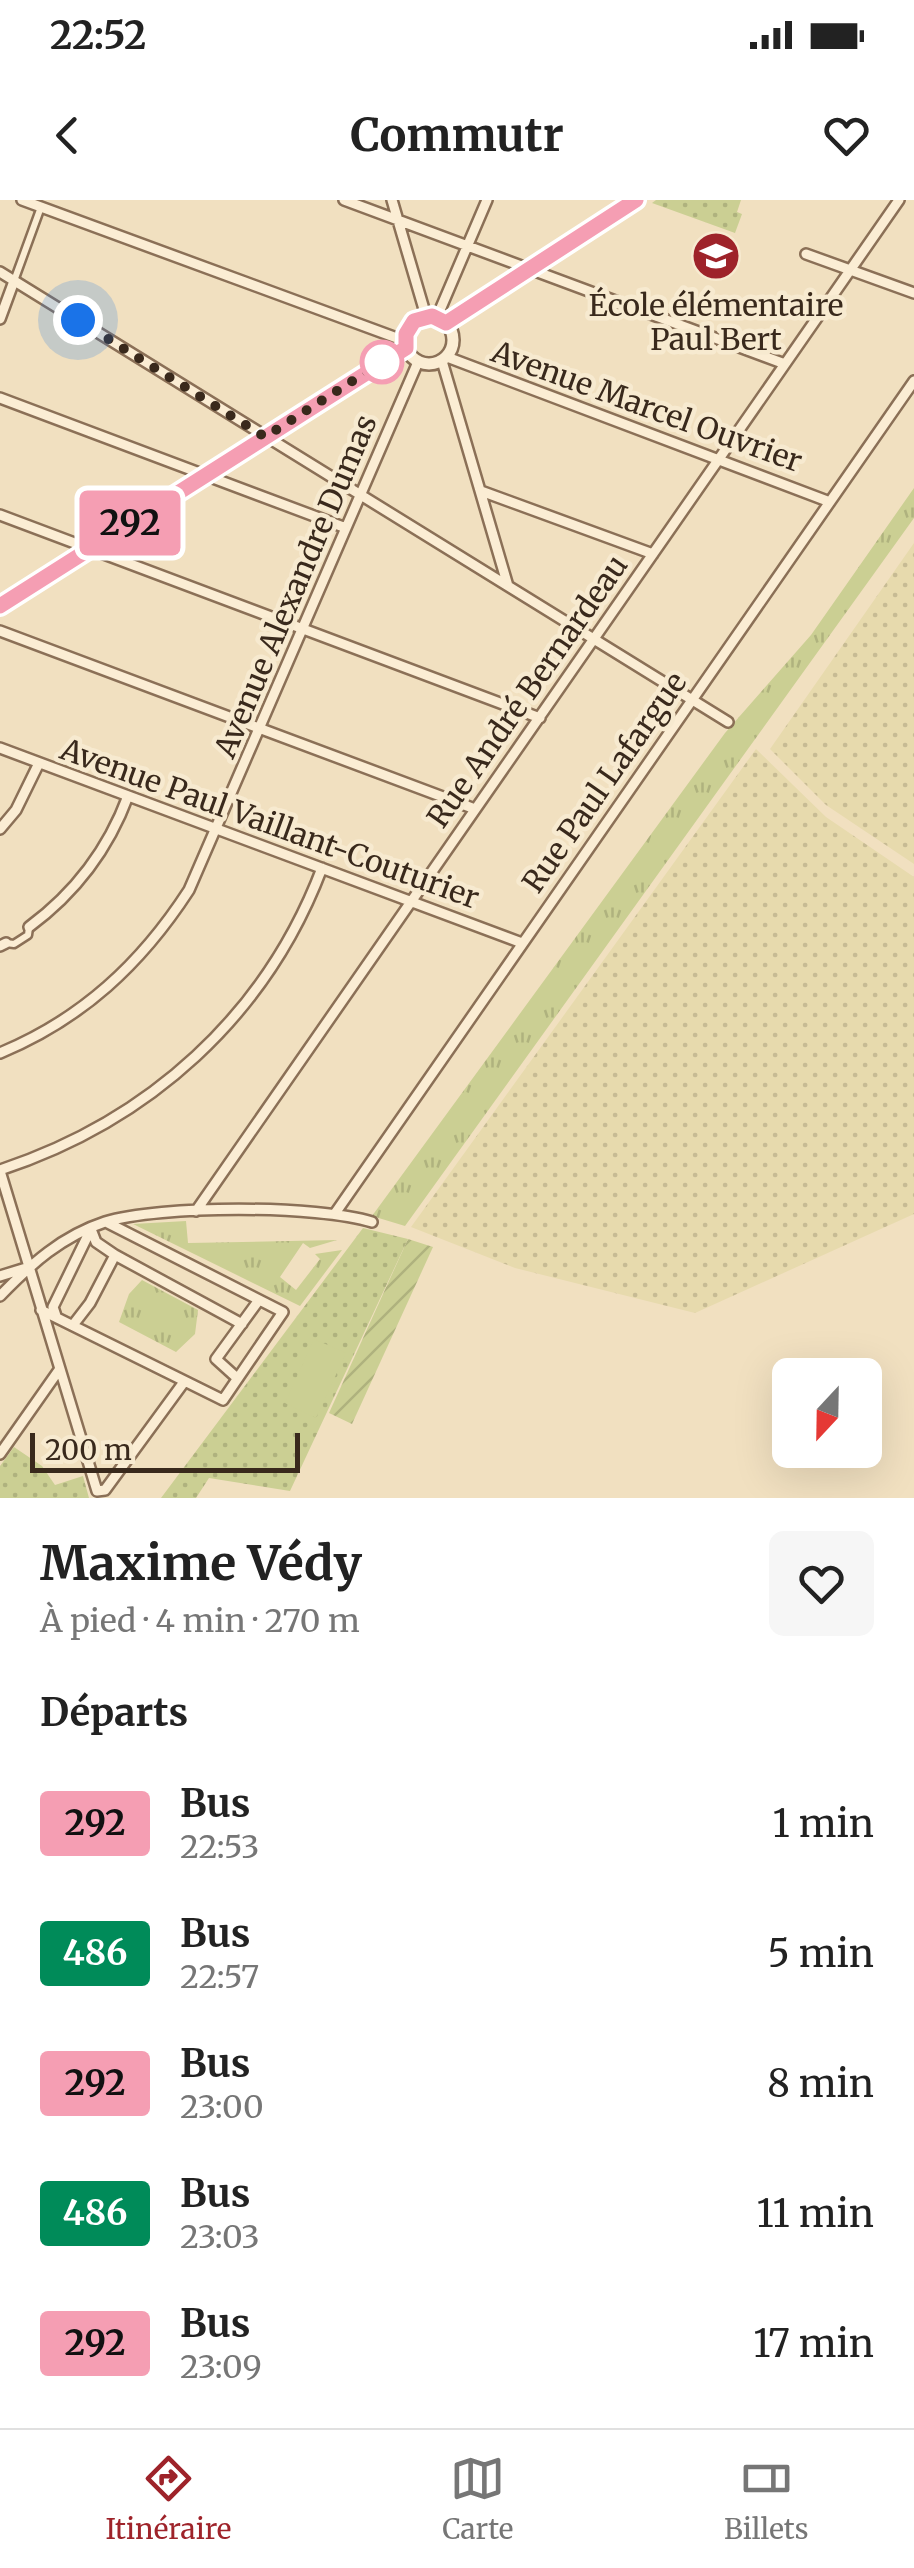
<!DOCTYPE html>
<html lang="fr">
<head>
<meta charset="utf-8">
<style>
  body { margin:0; font-family:Merriweather,serif; background:#f6f6f6; color:#222; height:100vh; display:flex; flex-direction:column; font-size:38px; white-space:nowrap }
  * { box-sizing:border-box; margin:0 }
  p { font-size:32px; color:#767676 }
  .icon { flex:none; width:55px; height:55px; fill:none; stroke:currentColor; stroke-width:2; stroke-linecap:round; stroke-linejoin:round }
  .map { position:relative; height:1298px; overflow:hidden }
  .side { display:flex; flex-direction:column; background:#fff; flex:1 }
  .side>* { flex:none }
  .badge { padding:0 20px; border-radius:8px; font-size:35px; line-height:65px }
  .needle { width:65px; rotate:202deg }
  .tools { position:absolute; left:772px; top:1158px; display:grid; gap:20px }
  .tools a { display:grid; place-items:center; width:110px; height:110px; border-radius:15px; background:#fff; box-shadow:0 10px 40px #0002; font-size:50px }
  .scale { position:absolute; left:30px; bottom:25px; width:270px; box-sizing:border-box; padding-left:10px; border:5px solid #39291c; border-top:0; font-size:28px; line-height:35px; white-space:nowrap; color:#39291c; -webkit-text-stroke:8px #f7ead0; paint-order:stroke }
  .you { position:absolute; width:50px; height:50px; margin:-25px; border:8px solid #fff; border-radius:50%; background:#1a73e8; box-shadow:0 0 0 15px #1a73e833 }
  .map>.badge { position:absolute; translate:-50% -50%; box-shadow:0 0 0 5px #fff }
  h2 { padding:0 40px; font-size:38px; line-height:90px }
  .round { display:grid; place-items:center; flex:none; width:105px; height:105px; border-radius:15px; background:#f6f6f6 }
  .head { display:flex; align-items:center; justify-content:space-between; height:170px; padding:0 40px }
  h1 { font-size:48px; font-weight:700; line-height:75px }
  ul { padding:0; list-style:none }
  li { display:flex; align-items:center; gap:30px; height:130px; padding:0 40px }
  li div { flex:1 }
  li b { display:block; font-size:38px }
  li em { font-style:normal }
  li .badge { min-width:110px; font-weight:700; text-align:center }
  .status { display:flex; justify-content:space-between; align-items:center; height:70px; padding:0 50px; background:#fff; direction:ltr }
  .status svg { height:28px; fill:currentColor }
  header { display:flex; justify-content:space-between; align-items:center; height:130px; padding:0 40px; background:#fff; font-size:45px; font-weight:700 }
  .tab-bar { display:flex; justify-content:space-around; align-items:center; height:140px; border-top:2px solid #e0e0e0; background:#fff; font-size:28px; color:#767676 }
  .tab-bar a { display:grid; justify-items:center; gap:5px }
  .tab-bar .current { color:#9e232a }
  .map>svg:first-child { display:block }
</style>
</head>
<body>
<div class="status"><b>22:52</b><svg viewBox="0 0 49 12"><path d="M0 12V9h3v3zM5 12V6h3v6zM10 12V3h3v9zM15 12V0h3v12zM26 1h20v11H26zM47 4h2v5h-2z"/></svg></div>
<header><svg class="icon" aria-label="back" viewBox="0 0 24 24"><path d="M15 5l-7 7 7 7"/></svg>Commutr<svg class="icon" aria-label="heart" viewBox="0 0 24 24"><path d="M12 20l-8-8c-3-5 5-10 8-4 3-6 11-1 8 4z"/></svg></header>
<div class="map">
<svg width="914" height="1298" viewBox="0 0 914 1298">
  <defs>
    <pattern id="farmland-dots" width="8" height="8" patternUnits="userSpaceOnUse" patternTransform="scale(2.5)"><rect width="8" height="8" fill="#e7daad"/><path d="M2 2h.1M6 6h.1" fill="none" stroke="#c7bb94" stroke-width="1.8" stroke-linecap="round"/></pattern>
    <pattern id="grass-tufts" width="24" height="20" patternUnits="userSpaceOnUse" patternTransform="scale(2.5)"><rect width="24" height="20" fill="#cbcf93"/><path d="M3 7l-1-3M5 7V3M7 7l1-3M15 17l-1-3M17 17v-4M19 17l1-3" fill="none" stroke="#afb27e"/></pattern>
    <pattern id="park-dots" width="8" height="8" patternUnits="userSpaceOnUse" patternTransform="scale(2.5)"><rect width="8" height="8" fill="#cbcf93"/><path d="M2 2h.1M6 6h.1" fill="none" stroke="#afb27e" stroke-width="1.8" stroke-linecap="round"/></pattern>
    <pattern id="garden-furrows" width="10" height="10" patternUnits="userSpaceOnUse" patternTransform="scale(2.5)"><rect width="10" height="10" fill="#cbcf93"/><path d="M-1 1l2-2M0 10L10 0M9 11l2-2" fill="none" stroke="#afb27e"/></pattern>
  </defs>
  <rect width="100%" height="100%" fill="#f1e0c0"/>
  <path fill="url(#farmland-dots)" d="M914,343V664L826,605L770,549Z
    M756,549L826,617L914,677V1014L695,1113L515,1068L411,1027Z"/>
  <path fill="url(#grass-tufts)" d="M914,288V318L405,1026L372,1016L725,533L811,435Z
    M186,1021L188,1043L337,1040L310,1048L303,1043L280,1077L296,1090L320,1059L315,1054L342,1050L300,1106L133,1024Z
    M142,1080L198,1110L195,1134L176,1152L119,1122L129,1094Z"/>
  <path fill="url(#park-dots)" d="M656,0H741L737,12L742,14L735,33L652,3Z
    M363,1028L408,1039L290,1291L209,1278L196,1298H161Z
    M14,1247L42,1266L55,1285L83,1276L89,1298H0V1266Z"/>
  <path fill="url(#garden-furrows)" d="M408,1039L433,1047L352,1224L329,1213Z"/>
  <path fill="#cbcf93" d="M314,1139L346,1153L316,1218L285,1203Z"/>
  <g fill="none" stroke-linecap="round" stroke-linejoin="round">
    <g stroke="#8b7057" stroke-width="11">
      <path id="pedestrian" d="M14,81L41,7
        M6,743L14,744L28,735L29,727"/>
    </g>
    <g stroke="#8b7057" stroke-width="14">
      <path id="minor" d="M22,0L405,141
        M344,0L785,164
        M392,0L426,116
        M806,54L914,93
        M0,72L728,522
        M437,117L487,0
        M0,119L14,81
        M447,157L830,302
        M442,161L508,386
        M0,198L346,328
        M481,291L653,354
        M0,315L540,518
        M0,431L475,609
        M0,548L522,743
        M0,629L16,610L39,563
        M29,727C75,693 108,650 128,596
        M0,746L6,743
        M0,853C82,819 141,764 189,690L418,162
        M0,970C149,921 266,816 322,668
        M0,971L97,1291L105,1290L184,1182
        M196,1011L899,0
        M336,1012L914,181
        M91,1029L96,1042L115,1055L242,1124
        M0,1076L26,1068
        M0,1096C31,1064 62,1036 105,1022C159,1005 319,1005 372,1022
        M41,1110L223,1200L283,1112L106,1022
        M56,1116L53,1107L91,1029
        M73,1125L90,1103L115,1055
        M237,1178L216,1159L259,1100
        M0,1254L59,1170"/>
    </g>
    <g stroke="#8b7057" stroke-width="16">
      <path id="tertiary" d="M405 140a24 24 0 1 1 48 0a24 24 0 1 1-48 0Z
        M446,123L636,0
        M0,406L406,148"/>
    </g>
    <use href="#pedestrian" stroke="#fbedd4" stroke-width="6"/>
    <use href="#minor" stroke="#fbedd4" stroke-width="9"/>
    <use href="#tertiary" stroke="#fbedd4" stroke-width="11"/>
  </g>
  <g fill="none" stroke-linecap="round" stroke-linejoin="round">
    <g stroke="#fff" stroke-width="22">
      <path id="line" d="M0,406L406,148V134L414,121L432,116L446,123L636,0"/>
    </g>
    <use href="#line" stroke="#f59eb3" stroke-width="15"/>
    <path stroke="#39291c" stroke-width="10" stroke-dasharray="0 18" d="M78,120L265,237L382,162"/>
  </g>
  <defs>
    <g id="school-disc" transform="scale(2.5)"><circle r="9.5" fill="#9e232a" stroke="#f7ead0"/><path d="M0-5L7-2L0 1L-7-2ZM-4 1L0 2.5L4 1V4Q0 6-4 4Z" fill="#fff"/></g>
  </defs>
  <g fill-rule="evenodd">
    <use href="#school-disc" x="716" y="56"/>
  </g>
  <circle fill="#fff" stroke="#f59eb3" stroke-width="5" cx="382" cy="162" r="20"/>
  <g text-anchor="middle" dominant-baseline="central" stroke-width="9" stroke-linejoin="round" paint-order="stroke">
    <g font-size="30" fill="#39291c" stroke="#f7ead0">
      <text x="716" y="105">École élémentaire<tspan x="716" dy="34">Paul Bert</tspan></text>
    </g>
    <g font-size="30" fill="#39291c" stroke="#f7ead0">
      <text transform="translate(647 206) rotate(20)">Avenue Marcel Ouvrier</text>
      <text transform="translate(295 386) rotate(-67)">Avenue Alexandre Dumas</text>
      <text transform="translate(527 491) rotate(-55)">Rue André Bernardeau</text>
      <text transform="translate(604 582) rotate(-55)">Rue Paul Lafargue</text>
      <text transform="translate(270 623) rotate(20)">Avenue Paul Vaillant-Couturier</text>
    </g>
  </g>
</svg>
<div class="tools">
<a><svg class="needle" viewBox="-14 -14 28 28"><path d="M0-13l5 13h-10z" fill="#e53935"/><path d="M0 13l5-13h-10z" fill="#767676"/></svg></a>
</div>
<div class="scale">200 m</div>
<div class="you" style="left:78px;top:120px"></div>
<b class="badge" style="left:130px;top:323px;background:#f59eb3;color:#111">292</b>
</div>
<section class="side">
<div class="head"><div><h1>Maxime Védy</h1><p>À pied · 4 min · 270 m</p></div><a class="round"><svg class="icon" aria-label="heart" viewBox="0 0 24 24"><path d="M12 20l-8-8c-3-5 5-10 8-4 3-6 11-1 8 4z"/></svg></a></div>
<h2>Départs</h2>
<ul>
<li><span class="badge" style="background:#f59eb3;color:#111">292</span><div><b>Bus</b><p>22:53</p></div><em>1 min</em></li>
<li><span class="badge" style="background:#008b59;color:#fff">486</span><div><b>Bus</b><p>22:57</p></div><em>5 min</em></li>
<li><span class="badge" style="background:#f59eb3;color:#111">292</span><div><b>Bus</b><p>23:00</p></div><em>8 min</em></li>
<li><span class="badge" style="background:#008b59;color:#fff">486</span><div><b>Bus</b><p>23:03</p></div><em>11 min</em></li>
<li><span class="badge" style="background:#f59eb3;color:#111">292</span><div><b>Bus</b><p>23:09</p></div><em>17 min</em></li>
</ul>
</section>
<nav class="tab-bar">
<a class="current"><svg class="icon" aria-label="directions" viewBox="0 0 24 24"><path d="M12 3l9 9-9 9-9-9zM9 14v-3h6M13 9l2 2-2 2"/></svg>Itinéraire</a>
<a><svg class="icon" aria-label="map" viewBox="0 0 24 24"><path d="M3 6l6-2 6 2 6-2v14l-6 2-6-2-6 2zM9 4v14M15 6v14"/></svg>Carte</a>
<a><svg class="icon" aria-label="tickets" viewBox="0 0 24 24"><path d="M3 7h18v10H3zM15 7v10"/></svg>Billets</a>
</nav>
</body>
</html>
